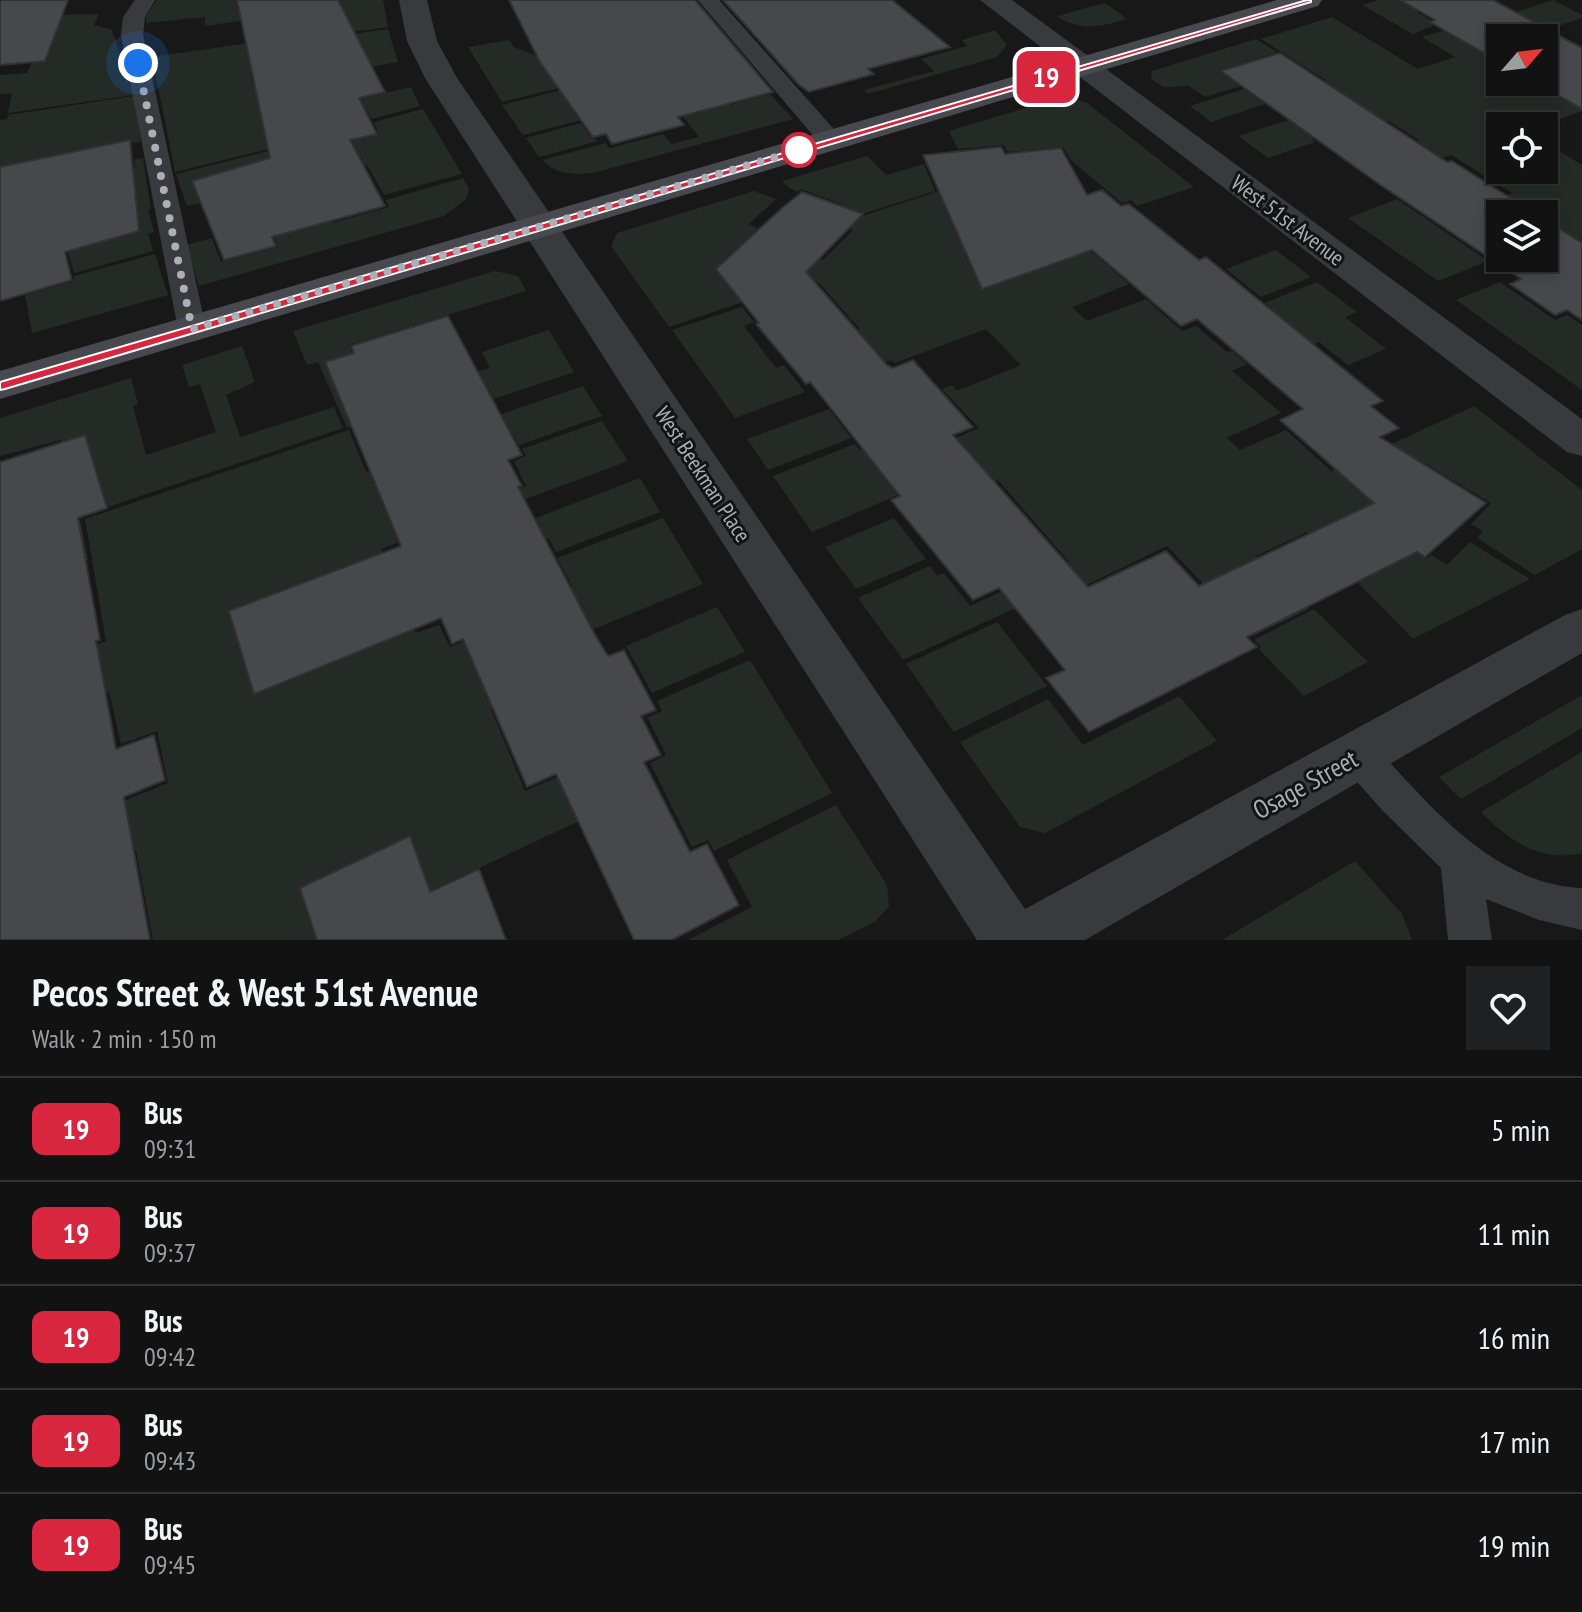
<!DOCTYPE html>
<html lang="en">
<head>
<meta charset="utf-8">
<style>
  body { margin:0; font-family:"PT Sans Narrow",sans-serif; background:#1f2021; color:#f1f3f6; height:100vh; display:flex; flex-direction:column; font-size:30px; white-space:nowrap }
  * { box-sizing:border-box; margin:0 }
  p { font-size:26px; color:#9c9ea0 }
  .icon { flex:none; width:44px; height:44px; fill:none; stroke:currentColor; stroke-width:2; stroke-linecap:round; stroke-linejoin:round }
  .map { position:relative; height:940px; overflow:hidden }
  .drawer { display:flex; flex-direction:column; background:#121213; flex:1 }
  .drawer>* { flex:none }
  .badge { padding:0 16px; border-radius:12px; font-size:28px; line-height:52px }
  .needle { width:52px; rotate:62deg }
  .tools { position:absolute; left:1486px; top:24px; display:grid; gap:16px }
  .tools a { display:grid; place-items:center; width:72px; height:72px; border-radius:0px; background:#121213; box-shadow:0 4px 12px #0003,0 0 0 2px #313233; font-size:40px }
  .you { position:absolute; width:40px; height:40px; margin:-20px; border:6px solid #fff; border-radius:50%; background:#1a73e8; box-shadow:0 0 0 12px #1a73e833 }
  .map>.badge { position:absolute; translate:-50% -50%; box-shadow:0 0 0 4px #fff }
  .round { display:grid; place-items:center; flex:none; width:84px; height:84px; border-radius:0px; background:#1f2021 }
  .summary { display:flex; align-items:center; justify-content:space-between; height:136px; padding:0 32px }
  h1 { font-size:38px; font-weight:700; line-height:60px }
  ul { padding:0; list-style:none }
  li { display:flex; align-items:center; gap:24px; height:104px; padding:0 32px; border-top:2px solid #313233 }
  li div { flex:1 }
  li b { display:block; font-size:30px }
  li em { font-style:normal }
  li .badge { min-width:88px; font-weight:700; text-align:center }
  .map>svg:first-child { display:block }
</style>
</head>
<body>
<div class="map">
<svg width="1582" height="940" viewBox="0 0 1582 940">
  <rect width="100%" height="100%" fill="#181819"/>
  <path fill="#242b26" d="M157,0H383L388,27L328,35L253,19L205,26V17L146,23V16Z
    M1379,0H1457L1417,12L1437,24L1413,34L1362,5Z
    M1553,0L1582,15V18L1546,30L1513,13Z
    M1105,3L1127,19C1103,26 1079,32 1057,16Z
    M99,14L94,25L112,30L134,95L8,113L12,93L0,94V75L27,73L32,63L46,61L52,45L0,49L52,15Z
    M1332,17L1418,69L1455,57L1422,37L1449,29L1500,57V82H1532L1566,101L1582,95V111L1541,126H1500V170H1544V142L1582,165V253L1544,236V214H1523L1499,199L1512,193L1451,155L1429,163L1415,143L1419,140L1389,121L1368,128L1315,85L1327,81L1261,39Z
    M388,29L398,62L353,70L335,52L250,67L253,85L269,82L288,116L411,87L420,106L372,119L364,106L269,128L276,147L175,172L152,57L269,40L338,36Z
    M995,30L1007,45L997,57L868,94L864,90L934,71L921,59L967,46L962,40Z
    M1256,39L1277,52L1219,71L1241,86L1205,97L1189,86L1163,87L1151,79L1152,71Z
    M509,40L514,47L544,59L564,87L502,102L468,47Z
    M715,88L730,105L770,94L793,119L597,172C576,175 557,176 543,160L605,143L610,148L663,134L672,144L699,137L670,100Z
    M566,89L594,117L523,135L502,105Z
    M1244,89L1265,104L1211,122L1190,106Z
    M134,96L141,142L132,143L131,139L0,168V120L7,119L8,115Z
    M1059,98H1072L1087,103L1194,187L1137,206L1131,200L1122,203L1071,160L1063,147L1008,152L1004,145L958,149L949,131Z
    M423,109L462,174L384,195L367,165L187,206L176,174L277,149L282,158L379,134L374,122Z
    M1292,119L1318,137L1312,139L1315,142L1268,158L1238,136Z
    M581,123L592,138L598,141L539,157L526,138Z
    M867,156L886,175L924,164L935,191L837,222L831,220L844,205L801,189L798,192L789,188L782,181Z
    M134,159H143L151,209L148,210L154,232L148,234L153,251L74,273L67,249L77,179L135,167Z
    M463,178L469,189L466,199L444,216L199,286L186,245L212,238L221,262L278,247L268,222L327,214L332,223L389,207L386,200Z
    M754,191L776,199L749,224L758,229L721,263L769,284L775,291L669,327L611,246L617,233Z
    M939,191L972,222L1083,244L1129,284L1056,314L1072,307L1087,321L1146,299L1182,331L1196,326L1228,353L1232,351L1247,364L1232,371L1281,413L1227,438L1240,450L1286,430L1331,471L1381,447L1411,472L1323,547L1307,532L1256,556L1309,609L1253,636L1167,546L1053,601L1035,579L1069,562L998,480L971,492L951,472L812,532L773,476L855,444L860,450L875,444L964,448L956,438L979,428L942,389L952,385L957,391L1021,365L986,329L895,363L891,360L866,369L839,337L860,329L818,282L782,294L809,255L823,260L853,230L838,224Z
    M1397,199L1488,261L1438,281L1348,218Z
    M1276,250L1311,277L1261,297L1226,269Z
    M155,254L168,295L32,333L25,295L74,281V276Z
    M495,271L518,276L526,291L349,345L372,399L490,368L482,352L549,330L574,372L458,411L454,404L355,438L351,427L347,428L318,362L307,365L293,331Z
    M1317,282L1357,312L1345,317L1386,349L1348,365L1319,342L1307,346L1261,308L1268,305L1265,303Z
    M1500,282L1555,320L1567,315L1582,325V390L1456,300Z
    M742,307L754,322L744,326L776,368L784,365L805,392L735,418L672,330Z
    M242,346L255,382L226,395L240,437L334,407L343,428L75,518V521L80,520L88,560L46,574L0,542L74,513L61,440L0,456V418L131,378L138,404L133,406L146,455L216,432L200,384L189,387L182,365Z
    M583,386L602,416L519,445L513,435L501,439L490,418Z
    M1474,406L1582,490V549L1535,575L1477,538L1483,531L1471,524L1491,503L1421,461L1411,469L1385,447Z
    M829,409L851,438L768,470L747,439Z
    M602,421L628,461L464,522L458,511L526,486L514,461L526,456L522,449Z
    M349,430L366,472L398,461L449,523L381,549L416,633L439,625L450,647L561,602L528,693L491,709L525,791L564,774L575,796L646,764L656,785L385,912L354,921L314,940H153L136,850L87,870L79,819L168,783L157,731L121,744L109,692L67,707L54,660L106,641L85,519Z
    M640,478L660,512L556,552L549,538L539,542L528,521Z
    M1361,517L1426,559L1431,555L1447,565L1470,542L1530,579L1413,639L1325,549Z
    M663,518L703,584L582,634L560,591L572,586L557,558Z
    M894,518L926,559L856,589L825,547Z
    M930,566L937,576L944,573L970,606L1026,580L1041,596L903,660L858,598Z
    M717,607L745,652L652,693L626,646Z
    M1314,609L1368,662L1304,696L1259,649L1261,647L1254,640Z
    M997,622L1047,686L954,732L906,664Z
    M750,660L832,793L714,851L708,840L692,847L650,763L666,755L647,717L662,711L657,701Z
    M1582,695V728L1461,799L1439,777Z
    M1179,696L1217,741L1045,833L1020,827L960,742L1048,699L1083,745Z
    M1582,752V853C1541,863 1508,840 1481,812Z
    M836,805L887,885L889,906L876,921L839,940H688L752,907L727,860Z
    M1355,861L1402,914L1412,940H1222Z"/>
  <path fill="#47484c" stroke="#323235" stroke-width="2" d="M0,0H68L45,61L0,65Z
    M237,0H338L385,92L359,98L377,134L350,140L385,206L272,237L276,246L224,260L192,181L270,158Z
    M509,0H695L773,92L678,117L684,125L612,144L606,134L593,137L540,62Z
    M723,0H892L950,47L868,69L874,74L809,92L799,85Z
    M1400,0H1493L1582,48V109L1535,82H1544V38H1500V62L1430,22L1435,20Z
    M1280,53L1447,162L1452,161L1536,214H1500V258H1544V219L1582,243V320L1567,310L1555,315L1510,284L1521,279L1379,184L1221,71Z
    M130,140L139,231L65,252L72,280L0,301V167Z
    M1001,147L1005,154L1061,148L1087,195L1102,190L1121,206L1129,204L1199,260L1206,257L1383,401L1371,406L1399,428L1380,437L1486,503L1425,557L1417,552L1247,637L1257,647L1089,732L1046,678L1065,670L999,588L973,600L891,500L900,496L810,382L806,384L756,324L759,323L716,269L782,208L802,192L863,214L806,272L887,365L893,368L913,360L973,427L953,435L1088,587L1166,551L1199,586L1374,503L1280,420L1303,409L1197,319L1181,326L1092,250L982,289L923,155Z
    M448,316L522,455L508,460L522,486L518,487L594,633L608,656L624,650L656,710L641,716L661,755L644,762L690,852L707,844L739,905L672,940H634L556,774L527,787L463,639L452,644L441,618L254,694L229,611L401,546L325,362L354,353L351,346Z
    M85,435L107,508L78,518L100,640L96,641L116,749L154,735L165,780L124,797L150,940H0V462Z
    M410,836L430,892L479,869L506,940H317L300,888Z"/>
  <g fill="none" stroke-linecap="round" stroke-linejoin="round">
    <path fill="#393a3e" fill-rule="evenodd" d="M135,0H155L145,17L143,35L206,329L202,336L192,338L182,336L178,329L121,35L123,17Z
      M698,0H719L840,136L843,141L840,146H822Z
      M1357,737L1371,742C1428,803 1491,884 1582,888V930L1539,920L1486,899L1492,940H1448L1441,868L1383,811L1343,766L1338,754L1343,742Z"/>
    <path fill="#393a3e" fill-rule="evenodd" d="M399,0H427L437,41L457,78L1025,909L1565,615L1582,609V653L1085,940H977L425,78L407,41Z
      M980,0H1012L1582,419V456L1567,452Z"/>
    <path fill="#47494e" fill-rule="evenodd" d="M1277,0H1322L1318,6L0,399V371Z"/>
  </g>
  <path fill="#d7263d" stroke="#fff" stroke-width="2" d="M1307,0H1311V2L5,389L0,390V382Z"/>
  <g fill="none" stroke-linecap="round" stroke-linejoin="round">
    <path stroke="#acaeb8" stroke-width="8" stroke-dasharray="0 14.4" d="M138,63L192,329L803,149L799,150"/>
  </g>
  <circle fill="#fff" stroke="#d7263d" stroke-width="4" cx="799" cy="150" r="16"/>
  <g text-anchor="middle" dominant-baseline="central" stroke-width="6" stroke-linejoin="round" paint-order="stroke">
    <g font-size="22" fill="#acaeb8" stroke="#131314">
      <text transform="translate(1288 220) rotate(37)">West 51st Avenue</text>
      <text transform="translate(703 474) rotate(57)">West Beekman Place</text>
    </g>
    <g font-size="26" fill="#acaeb8" stroke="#131314">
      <text transform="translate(1305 784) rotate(-29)">Osage Street</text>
    </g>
  </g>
</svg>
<div class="tools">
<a><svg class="needle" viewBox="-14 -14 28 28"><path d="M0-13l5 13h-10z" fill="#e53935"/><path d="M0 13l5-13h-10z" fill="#9c9ea0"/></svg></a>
<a><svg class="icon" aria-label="locate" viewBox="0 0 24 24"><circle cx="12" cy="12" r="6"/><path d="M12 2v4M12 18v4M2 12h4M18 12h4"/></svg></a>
<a><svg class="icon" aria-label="layers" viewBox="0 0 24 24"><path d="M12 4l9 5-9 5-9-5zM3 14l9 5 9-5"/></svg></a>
</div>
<div class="you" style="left:138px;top:63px"></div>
<b class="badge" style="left:1046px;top:77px;background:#d7263d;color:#fff">19</b>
</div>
<section class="drawer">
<div class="summary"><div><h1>Pecos Street &amp; West 51st Avenue</h1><p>Walk · 2 min · 150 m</p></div><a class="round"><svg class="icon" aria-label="heart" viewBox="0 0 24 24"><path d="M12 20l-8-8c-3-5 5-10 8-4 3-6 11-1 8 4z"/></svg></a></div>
<ul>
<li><span class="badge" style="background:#d7263d;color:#fff">19</span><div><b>Bus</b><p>09:31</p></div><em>5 min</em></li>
<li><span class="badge" style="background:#d7263d;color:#fff">19</span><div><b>Bus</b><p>09:37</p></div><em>11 min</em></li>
<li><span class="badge" style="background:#d7263d;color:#fff">19</span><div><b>Bus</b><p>09:42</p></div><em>16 min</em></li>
<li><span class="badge" style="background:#d7263d;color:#fff">19</span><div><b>Bus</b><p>09:43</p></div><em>17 min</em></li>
<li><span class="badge" style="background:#d7263d;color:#fff">19</span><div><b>Bus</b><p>09:45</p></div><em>19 min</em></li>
</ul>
</section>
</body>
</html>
